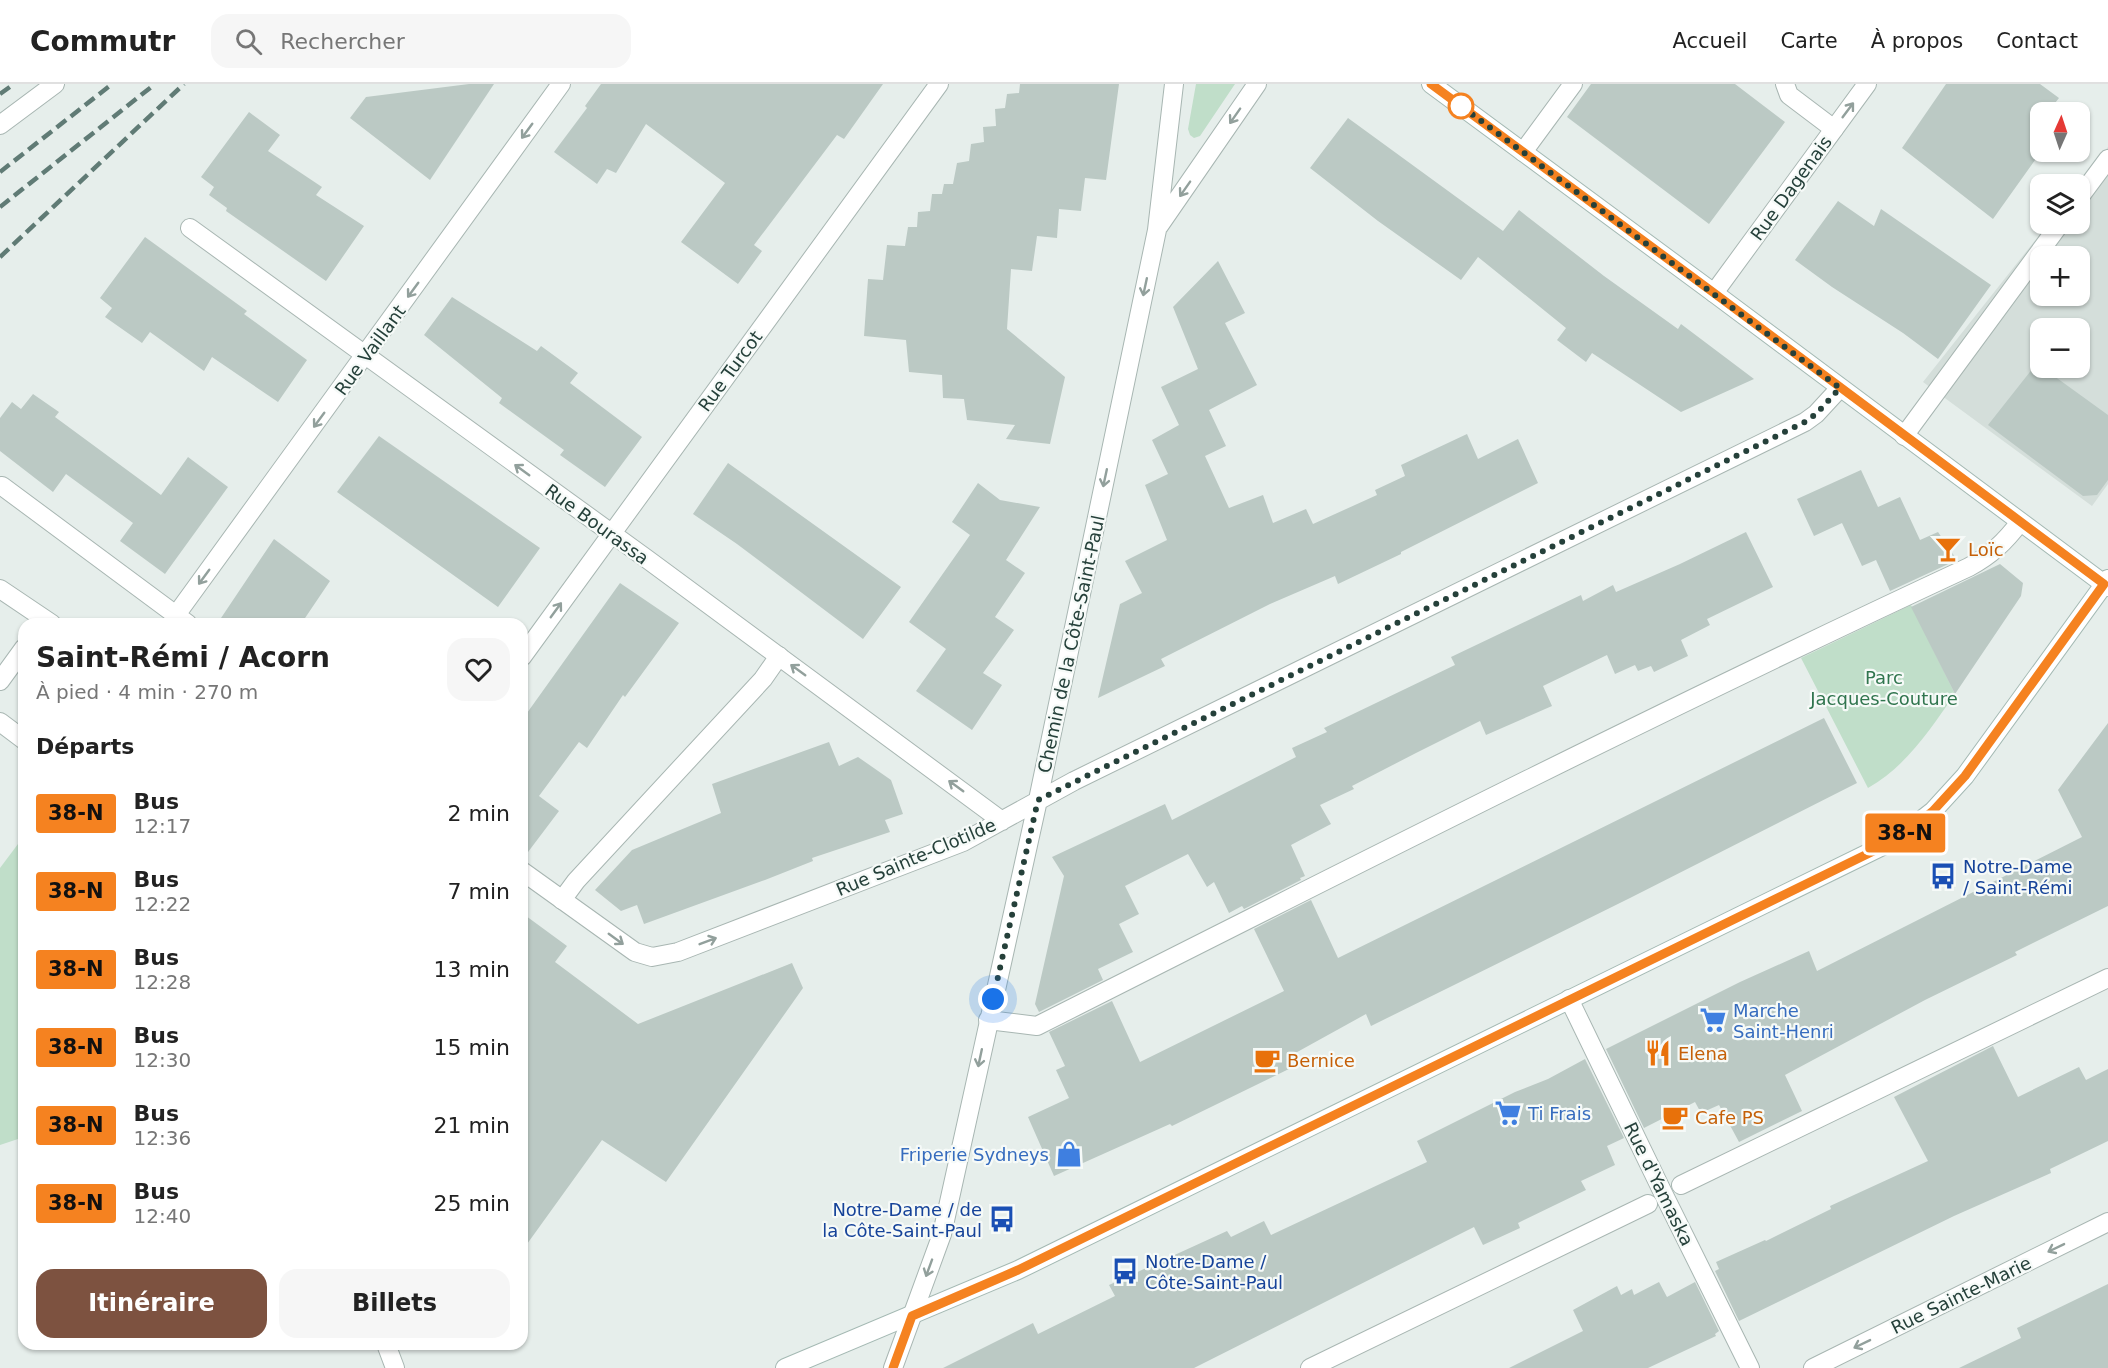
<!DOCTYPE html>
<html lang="fr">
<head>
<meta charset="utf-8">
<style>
  body { margin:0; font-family:"DejaVu Sans",sans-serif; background:#f6f6f6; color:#222; height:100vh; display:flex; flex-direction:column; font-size:22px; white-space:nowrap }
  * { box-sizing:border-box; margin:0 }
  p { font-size:20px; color:#767676 }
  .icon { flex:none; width:33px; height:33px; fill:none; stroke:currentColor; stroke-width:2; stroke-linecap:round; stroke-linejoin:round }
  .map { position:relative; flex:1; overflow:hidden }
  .sheet { position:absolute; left:18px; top:534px; width:510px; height:732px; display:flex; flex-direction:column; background:#fff; border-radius:18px; box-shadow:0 2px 4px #0004 }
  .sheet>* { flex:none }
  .badge { padding:0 12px; border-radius:4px; font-size:21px; line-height:39px }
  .needle { width:39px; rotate:3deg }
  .buttons { position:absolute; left:2030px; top:18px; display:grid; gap:12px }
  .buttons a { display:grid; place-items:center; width:60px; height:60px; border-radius:12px; background:#fff; box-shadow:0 2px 4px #0004; font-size:30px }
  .you { position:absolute; width:30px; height:30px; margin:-15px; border:4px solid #fff; border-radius:50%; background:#1a73e8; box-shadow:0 0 0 9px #1a73e833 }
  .map>.badge { position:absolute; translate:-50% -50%; box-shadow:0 0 0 3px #fff }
  h2 { padding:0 18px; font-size:22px; line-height:54px }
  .round { display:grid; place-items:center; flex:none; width:63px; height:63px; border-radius:18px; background:#f6f6f6 }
  .head { display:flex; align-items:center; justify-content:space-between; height:102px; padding:0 18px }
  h1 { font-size:28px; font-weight:600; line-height:45px }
  .primary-button { display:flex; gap:12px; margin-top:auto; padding:12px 18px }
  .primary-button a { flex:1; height:69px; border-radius:18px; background:#7d5240; color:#fff; font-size:24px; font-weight:600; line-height:69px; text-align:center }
  .primary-button a+a { background:#f6f6f6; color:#222 }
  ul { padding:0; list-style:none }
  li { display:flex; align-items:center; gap:18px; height:78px; padding:0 18px }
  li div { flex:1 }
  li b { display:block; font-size:22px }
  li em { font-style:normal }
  li .badge { min-width:66px; font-weight:700; text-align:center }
  header { display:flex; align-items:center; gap:36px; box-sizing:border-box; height:84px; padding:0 30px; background:#fff; border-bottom:2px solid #e0e0e0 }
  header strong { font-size:28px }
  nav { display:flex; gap:33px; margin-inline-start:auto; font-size:21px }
  .search { width:420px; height:54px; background:#f6f6f6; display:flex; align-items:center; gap:15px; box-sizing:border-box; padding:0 21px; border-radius:18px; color:#767676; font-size:22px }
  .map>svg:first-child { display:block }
</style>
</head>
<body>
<header>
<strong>Commutr</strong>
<div class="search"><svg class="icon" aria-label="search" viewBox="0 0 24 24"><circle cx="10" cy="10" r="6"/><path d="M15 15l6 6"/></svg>Rechercher</div>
<nav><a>Accueil</a><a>Carte</a><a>À propos</a><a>Contact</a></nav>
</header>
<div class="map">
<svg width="2108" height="1284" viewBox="0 0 2108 1284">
  <rect width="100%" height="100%" fill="#e6eeeb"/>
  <path fill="#d4deda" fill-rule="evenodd" d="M2108,63V400L2092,422L1923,298L2048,140H2079V100ZM2040,172H2079V212H2040ZM2040,244H2079V284H2040Z"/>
  <path fill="#c0dec9" d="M1196,0H1235L1200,52L1194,54L1190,51L1188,45Z
    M1911,521L1955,610C1930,645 1907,682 1868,704L1801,574Z
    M24,752V1053L0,1061V784Z"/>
  <path fill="#bbc9c4" d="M469,0H494L430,96L350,34L366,13Z
    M601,0H883L844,55L837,51L754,161L762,167L738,200L681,158L725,99L646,40L616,89L607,85L597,100L554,68L587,24L585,22Z
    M1020,0H1119L1106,96L1085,94L1081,127L1059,125L1057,154L1037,152L1032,187L1011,185L1007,245L1065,293L1050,360L1006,355L1015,341L967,336L964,315L943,314L942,291L909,288L906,256L864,252L868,195L883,196L887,161L905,162L908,143H917L918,128L930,127L932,110H942L944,100H953L957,79L969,77L971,60L984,58L983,43L996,42L995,25L1005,24L1007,10L1019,9Z
    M1591,0H1735L1785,38L1709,140L1567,33Z
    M1946,0H2040L2059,14L2048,28H2040V69L1993,135L1902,64Z
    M249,28L280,51L268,67L322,103L316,111L364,142L326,197L226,127L227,124L209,111L214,103L201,93Z
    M1348,34L1503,147L1519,126L1604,192L1678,245L1681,240L1754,295L1681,328L1592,269L1586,278L1557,256L1566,244L1478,173L1461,196L1378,137L1310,84Z
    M1838,117L1874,142L1881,125L1991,201L1938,275L1903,249L1832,203L1795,176Z
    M145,153L247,227L244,230L307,276L278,318L212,273L204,287L150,248L142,259L105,233L112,224L100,214Z
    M1218,177L1245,229L1225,239L1257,301L1209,326L1226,362L1205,372L1229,424L1263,411L1273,439L1306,425L1313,440L1377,411L1375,406L1405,392L1401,381L1467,350L1478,375L1518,355L1538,399L1401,468V470L1338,500L1335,492L1270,520L1161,575L1165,582L1098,614L1120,520L1142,509L1125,477L1167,456L1145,401L1168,390L1152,356L1179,341L1161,303L1198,285L1173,223Z
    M452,213L537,267L541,262L578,289L570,299L642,353L605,403L560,371L564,366L499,319L502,314L424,251Z
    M2037,279L2040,284H2043L2108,331V396L2097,411L2083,412L1988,341Z
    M33,310L59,328L55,333L161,411L188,373L228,403L165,490L120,457L133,439L66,390L53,408L0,367V334L12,318L21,325Z
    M379,352L540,464L498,523L337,408Z
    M728,379L901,503L863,555L737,460L693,430Z
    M1861,386L1878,423L1900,413L1920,456L1938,448L1957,476L1890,507L1876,476L1862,482L1842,439L1814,452L1797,415Z
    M978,399L1000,416L1040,423L1006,476L1025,489L995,533L1014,546L983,589L1002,601L972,646L916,607L946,565L909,538L970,451L952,438Z
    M1746,448L1773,503L1707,535L1710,541L1681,556L1688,572L1654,588L1651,582L1638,587L1635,581L1615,590L1607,571L1543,602L1552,622L1486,651L1480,637L1416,669L1352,702L1354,705L1320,721L1331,740L1291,761L1305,792L1300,794L1301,796L1244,825L1242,822L1229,829L1214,798L1207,803L1188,770L1125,802L1139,830L1119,840L1133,868L1098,885L1103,896L1039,928L1035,920L1064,792L1052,773L1165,720L1172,736L1296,673L1292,664L1327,648L1324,644L1455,581L1451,573L1581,511L1583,517L1613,501L1616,508L1680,480Z
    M274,455L330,497L301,540H217Z
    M2000,480L2023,499L2021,512L1955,610L1911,523Z
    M620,499L679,539L625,613L623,611L587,664L579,658L539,712L559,727L522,776V636Z
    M1824,634L1857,699L1630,814L1371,942L1366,930L1290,972L1295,982L1172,1042L1170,1040L1054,1092L1028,1033L1069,1014L1056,986L1065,982L1049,948L1112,917L1140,978L1284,907L1254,845L1311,816L1338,874Z
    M2108,639V822L2015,868L2017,871L1925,916L1785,991L1802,1027L1739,1058L1719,1021L1701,1029L1695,1018L1644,1044L1606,965L1740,898L1809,867L1817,887L2082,753L2058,706Z
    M829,658L839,682L858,673L891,696L903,730L885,736L890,748L812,774L813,777L765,796L644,840L637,821L621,827L595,806L632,766L721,729L712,700Z
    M522,829L567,862L555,878L638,940L792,879L803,904L666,1098L602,1056L522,1167Z
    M1993,962L2018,1013L2079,983L2086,996L2108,985V1057L2050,1085L2051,1089L1954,1132L1739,1237L1715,1187L1719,1185L1716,1178L1765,1156L1766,1157L1831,1125L1830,1122L1928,1077L1894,1013Z
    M1585,975L1624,1054L1607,1062L1615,1081L1581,1097L1586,1106L1518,1139L1520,1144L1483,1161L1474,1143L1194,1284H943L1033,1239L1038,1250L1115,1212L1109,1201L1227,1147L1231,1153L1264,1137L1271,1151L1427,1078L1417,1057L1515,1008L1548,995Z
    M1659,1198L1667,1213L1695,1198L1719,1247L1715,1250L1716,1252L1648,1284H1509L1583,1247L1573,1226L1617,1202L1621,1211L1632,1205L1634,1211Z
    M2108,1200V1284H1959L2021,1254L2017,1244Z"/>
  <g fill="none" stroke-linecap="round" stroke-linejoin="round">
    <g stroke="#a8b6b2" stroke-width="20">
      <path id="service" d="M1785,0L1789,11L1834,45
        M0,41L55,0
        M1523,68L1573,0
        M2079,114L2108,75
        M1904,352L2060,140
        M0,505L52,540
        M0,597L24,564
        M0,638L24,656
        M562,816L576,797L763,595L779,572
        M988,936L1037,942C1346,786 1655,629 1969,483C1991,471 2005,458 2020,438
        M1681,1101L2108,894
        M386,1260L395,1284
        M1310,1284L1648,1120"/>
    </g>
    <g stroke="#a8b6b2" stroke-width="20">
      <path id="pedestrian" d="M1569,915L1664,1111L1750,1284"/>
    </g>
    <g stroke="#a8b6b2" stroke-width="20">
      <path id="minor" d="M1159,142L1257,0
        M190,144L647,475L1002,737
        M1714,209L1867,0
        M2,402L188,540
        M176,531L561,0
        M522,573L939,0
        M522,787L635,868L652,873L678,868L963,758L1074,697L1805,338L1816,330L1840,304
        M893,1284L942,1150L1038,716L1157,146L1174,0
        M1813,1284L2108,1138"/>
    </g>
    <g stroke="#a4b9b3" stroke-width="20">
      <path id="secondary" d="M1431,0L1714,209L2108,503
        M785,1284L1018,1186L1897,755L1933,727L1965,692L2108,495"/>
    </g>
    <use href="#service" stroke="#fff" stroke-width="18"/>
    <use href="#pedestrian" stroke="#fff" stroke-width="18"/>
    <use href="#minor" stroke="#fff" stroke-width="18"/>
    <use href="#secondary" stroke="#fff" stroke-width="18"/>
    <path stroke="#607b75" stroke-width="4.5" stroke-dasharray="12 6" stroke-linecap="butt" d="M0,10L14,0
      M0,88L112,0
      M0,123L155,0
      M0,173L184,0"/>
  </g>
  <defs><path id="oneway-shaft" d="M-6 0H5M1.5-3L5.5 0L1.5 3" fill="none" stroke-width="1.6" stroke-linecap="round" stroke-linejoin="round" transform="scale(1.5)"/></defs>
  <g stroke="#92a09c">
    <use href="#oneway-shaft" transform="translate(1848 26) rotate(-53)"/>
    <use href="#oneway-shaft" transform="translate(1235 32) rotate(125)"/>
    <use href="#oneway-shaft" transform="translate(527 47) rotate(126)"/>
    <use href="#oneway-shaft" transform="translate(1185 105) rotate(125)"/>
    <use href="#oneway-shaft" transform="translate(1145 203) rotate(102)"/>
    <use href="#oneway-shaft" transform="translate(413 206) rotate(126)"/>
    <use href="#oneway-shaft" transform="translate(319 336) rotate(126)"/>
    <use href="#oneway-shaft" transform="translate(522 386) rotate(-144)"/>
    <use href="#oneway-shaft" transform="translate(1105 394) rotate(102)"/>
    <use href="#oneway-shaft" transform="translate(204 493) rotate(126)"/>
    <use href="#oneway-shaft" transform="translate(556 526) rotate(-54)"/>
    <use href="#oneway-shaft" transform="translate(798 586) rotate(-144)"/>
    <use href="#oneway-shaft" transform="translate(956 702) rotate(-144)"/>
    <use href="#oneway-shaft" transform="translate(616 855) rotate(36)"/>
    <use href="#oneway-shaft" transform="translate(708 857) rotate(-21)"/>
    <use href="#oneway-shaft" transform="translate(980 974) rotate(102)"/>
    <use href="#oneway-shaft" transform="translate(2056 1164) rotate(154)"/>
    <use href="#oneway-shaft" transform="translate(929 1184) rotate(110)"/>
    <use href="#oneway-shaft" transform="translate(1862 1260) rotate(154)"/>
  </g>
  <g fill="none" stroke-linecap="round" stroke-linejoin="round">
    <g stroke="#fff" stroke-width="14">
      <path id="line" d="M893,1284L912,1232L1018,1186L1898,755L1933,727L1965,692L2104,500L1714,209L1431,0"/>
    </g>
    <use href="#line" stroke="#f58220" stroke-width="9"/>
    <path stroke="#25403a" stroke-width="6" stroke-dasharray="0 10.8" d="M993,915L1038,716L1805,338L1816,330L1840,304L1461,22"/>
  </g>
  <defs>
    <g id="bar-bare" transform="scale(2.07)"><path d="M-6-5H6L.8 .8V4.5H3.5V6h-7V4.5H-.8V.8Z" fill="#e8710a" stroke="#f6faf8" stroke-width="2.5" paint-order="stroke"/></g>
    <g id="bus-bare" transform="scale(2.07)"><path d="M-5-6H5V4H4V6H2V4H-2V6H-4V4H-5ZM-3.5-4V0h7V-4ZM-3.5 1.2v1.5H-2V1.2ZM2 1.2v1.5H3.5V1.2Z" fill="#1a4fb4" stroke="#f6faf8" stroke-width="2.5" paint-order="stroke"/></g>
    <g id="supermarket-bare" transform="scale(2.07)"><path d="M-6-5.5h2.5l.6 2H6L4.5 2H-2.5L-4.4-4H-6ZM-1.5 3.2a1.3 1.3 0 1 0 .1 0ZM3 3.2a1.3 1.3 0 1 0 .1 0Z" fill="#3f7fe0" stroke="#f6faf8" stroke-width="2.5" paint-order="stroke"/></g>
    <g id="restaurant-bare" transform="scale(2.07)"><path d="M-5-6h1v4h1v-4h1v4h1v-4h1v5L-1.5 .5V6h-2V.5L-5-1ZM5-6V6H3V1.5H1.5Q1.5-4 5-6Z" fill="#e8710a" stroke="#f6faf8" stroke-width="2.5" paint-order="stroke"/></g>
    <g id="cafe-bare" transform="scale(2.07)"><path d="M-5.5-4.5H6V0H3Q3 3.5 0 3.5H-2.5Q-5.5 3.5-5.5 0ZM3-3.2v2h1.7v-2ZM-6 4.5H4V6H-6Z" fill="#e8710a" stroke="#f6faf8" stroke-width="2.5" paint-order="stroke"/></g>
    <g id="shop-bare" transform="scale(2.07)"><path d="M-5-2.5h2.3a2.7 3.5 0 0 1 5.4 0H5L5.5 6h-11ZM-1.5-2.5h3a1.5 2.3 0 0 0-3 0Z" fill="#3f7fe0" stroke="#f6faf8" stroke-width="2.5" paint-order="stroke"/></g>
  </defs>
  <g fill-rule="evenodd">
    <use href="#bar-bare" x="1948" y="465"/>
    <use href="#bus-bare" x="1943" y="792"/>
    <use href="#supermarket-bare" x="1713" y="936"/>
    <use href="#restaurant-bare" x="1658" y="969"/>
    <use href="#cafe-bare" x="1267" y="976"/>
    <use href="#supermarket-bare" x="1508" y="1029"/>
    <use href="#cafe-bare" x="1675" y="1033"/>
    <use href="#shop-bare" x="1069" y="1070"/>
    <use href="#bus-bare" x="1002" y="1135"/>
    <use href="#bus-bare" x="1125" y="1187"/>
  </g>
  <circle fill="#fff" stroke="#f58220" stroke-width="3" cx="1461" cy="22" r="12"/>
  <g text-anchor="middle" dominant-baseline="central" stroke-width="4.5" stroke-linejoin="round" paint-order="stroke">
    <g font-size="18" fill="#25403a" stroke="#f6faf8">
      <text transform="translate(1791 104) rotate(-54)">Rue Dagenais</text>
      <text transform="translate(370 266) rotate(-54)">Rue Vaillant</text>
      <text transform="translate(730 287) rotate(-54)">Rue Turcot</text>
      <text transform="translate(597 440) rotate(36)">Rue Bourassa</text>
      <text transform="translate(1071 560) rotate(-78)">Chemin de la Côte-Saint-Paul</text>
      <text transform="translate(916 773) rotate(-23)">Rue Sainte-Clotilde</text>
      <text transform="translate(1659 1100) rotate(64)">Rue d'Yamaska</text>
      <text transform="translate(1961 1211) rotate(-26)">Rue Sainte-Marie</text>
    </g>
    <g font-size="18" fill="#c56008" stroke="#f6faf8" text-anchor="start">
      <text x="1968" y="465">Loïc</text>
      <text x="1678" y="969">Elena</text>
      <text x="1287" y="976">Bernice</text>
      <text x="1695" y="1033">Cafe PS</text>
    </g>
    <g font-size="18" fill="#30754e" stroke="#f6faf8">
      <text x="1884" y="593">Parc<tspan x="1884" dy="21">Jacques-Couture</tspan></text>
    </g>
    <g font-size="18" fill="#164399" stroke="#f6faf8" text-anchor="start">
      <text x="1963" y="782">Notre-Dame<tspan x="1963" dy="21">/ Saint-Rémi</tspan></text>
      <text x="982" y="1125" text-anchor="end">Notre-Dame / de<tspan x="982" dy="21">la Côte-Saint-Paul</tspan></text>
      <text x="1145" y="1177">Notre-Dame /<tspan x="1145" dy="21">Côte-Saint-Paul</tspan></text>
    </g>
    <g font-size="18" fill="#366cbe" stroke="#f6faf8" text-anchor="start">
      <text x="1733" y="926">Marche<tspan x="1733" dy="21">Saint-Henri</tspan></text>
      <text x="1528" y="1029">Ti Frais</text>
      <text x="1049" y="1070" text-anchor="end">Friperie Sydneys</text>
    </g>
  </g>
</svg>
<div class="buttons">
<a><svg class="needle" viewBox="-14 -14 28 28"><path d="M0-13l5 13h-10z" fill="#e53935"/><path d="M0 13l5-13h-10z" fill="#767676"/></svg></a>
<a><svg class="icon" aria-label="layers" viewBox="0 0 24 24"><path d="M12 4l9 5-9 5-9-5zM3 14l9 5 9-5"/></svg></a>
<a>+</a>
<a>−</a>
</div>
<div class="you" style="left:993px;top:915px"></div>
<b class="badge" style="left:1905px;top:749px;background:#f58220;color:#111">38-N</b>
<section class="sheet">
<div class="head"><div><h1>Saint-Rémi / Acorn</h1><p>À pied · 4 min · 270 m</p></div><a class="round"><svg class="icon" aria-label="heart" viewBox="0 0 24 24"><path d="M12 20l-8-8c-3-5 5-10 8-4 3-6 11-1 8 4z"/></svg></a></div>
<h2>Départs</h2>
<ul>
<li><span class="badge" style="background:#f58220;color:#111">38-N</span><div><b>Bus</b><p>12:17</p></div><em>2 min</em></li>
<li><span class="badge" style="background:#f58220;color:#111">38-N</span><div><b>Bus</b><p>12:22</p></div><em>7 min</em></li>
<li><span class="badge" style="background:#f58220;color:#111">38-N</span><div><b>Bus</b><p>12:28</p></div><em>13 min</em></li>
<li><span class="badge" style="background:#f58220;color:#111">38-N</span><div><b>Bus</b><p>12:30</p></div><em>15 min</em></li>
<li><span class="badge" style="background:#f58220;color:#111">38-N</span><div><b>Bus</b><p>12:36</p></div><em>21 min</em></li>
<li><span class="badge" style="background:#f58220;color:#111">38-N</span><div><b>Bus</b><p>12:40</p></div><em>25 min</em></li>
</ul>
<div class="primary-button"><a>Itinéraire</a><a>Billets</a></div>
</section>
</div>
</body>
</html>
